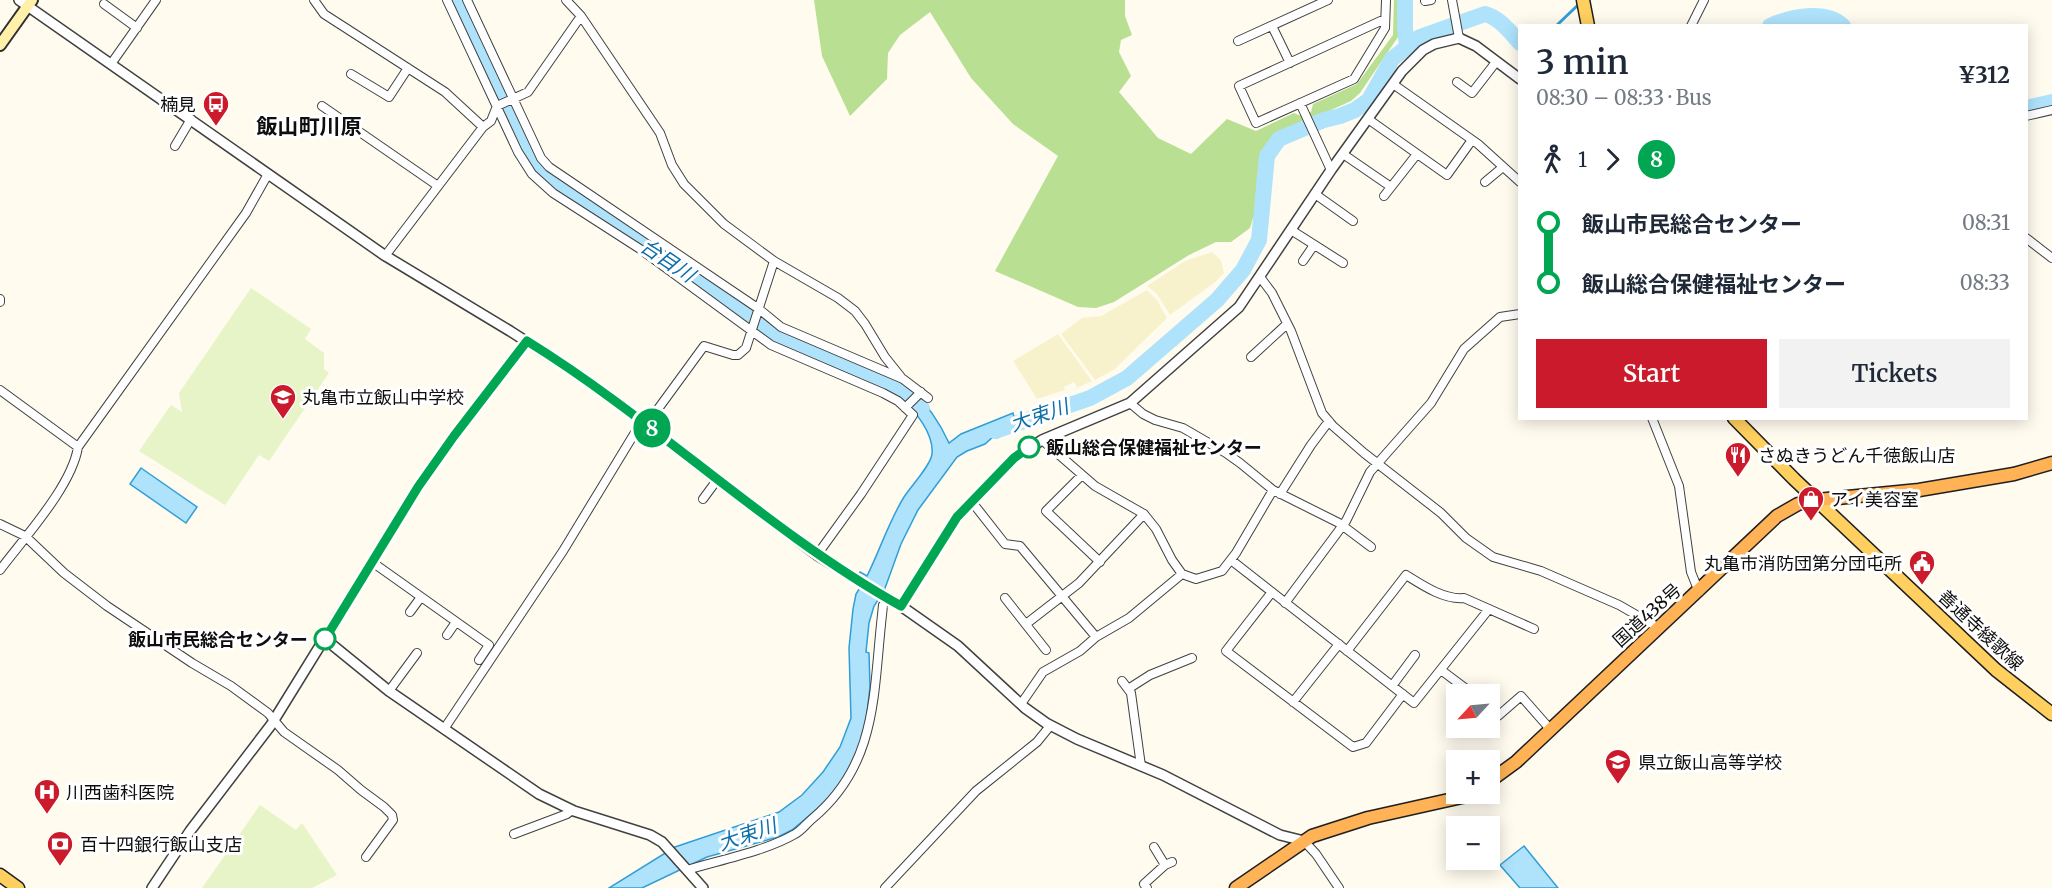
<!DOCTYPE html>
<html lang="en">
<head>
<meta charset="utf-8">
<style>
  body { margin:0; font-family:Merriweather,"Noto Sans JP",serif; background:#f2f2f3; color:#1f2937; height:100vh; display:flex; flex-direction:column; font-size:22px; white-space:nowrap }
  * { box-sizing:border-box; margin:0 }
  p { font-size:20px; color:#747a83 }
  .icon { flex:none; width:33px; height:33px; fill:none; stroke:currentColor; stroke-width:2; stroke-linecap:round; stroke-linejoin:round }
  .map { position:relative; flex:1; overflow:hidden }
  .side { position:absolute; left:1518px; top:24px; width:510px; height:396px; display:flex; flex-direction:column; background:#fff; border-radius:0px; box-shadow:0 3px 15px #0003 }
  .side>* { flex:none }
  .badge { padding:0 12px; border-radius:20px; font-size:21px; line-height:39px }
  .needle { width:39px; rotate:244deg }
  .tools { position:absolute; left:1446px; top:684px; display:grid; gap:12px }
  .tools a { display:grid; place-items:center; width:54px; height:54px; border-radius:0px; background:#fff; box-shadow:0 3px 15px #0003; font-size:30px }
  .map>.badge { position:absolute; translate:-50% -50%; box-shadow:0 0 0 3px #fff }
  .legs { display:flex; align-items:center; gap:9px; height:66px; padding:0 18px; font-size:20px }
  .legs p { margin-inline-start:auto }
  .head { display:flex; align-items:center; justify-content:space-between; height:102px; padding:0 18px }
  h1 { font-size:33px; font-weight:600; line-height:45px }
  .button { display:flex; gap:12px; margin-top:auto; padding:12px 18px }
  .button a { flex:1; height:69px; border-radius:0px; background:#cb1a2b; color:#fff; font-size:24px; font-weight:600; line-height:69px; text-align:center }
  .button a+a { background:#f2f2f3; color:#1f2937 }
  ul { padding:0 18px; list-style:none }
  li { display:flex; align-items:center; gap:21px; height:60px; font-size:22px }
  li i { display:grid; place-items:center; width:9px; height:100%; margin:0 8px; background:currentColor }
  li i::after { content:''; width:15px; height:15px; margin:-8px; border:4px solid; border-radius:50%; background:#fff }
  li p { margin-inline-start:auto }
  li:first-child i { background:linear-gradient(#0000 50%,currentColor 0) }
  li:last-child i { background:linear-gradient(currentColor 50%,#0000 0) }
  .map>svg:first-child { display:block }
</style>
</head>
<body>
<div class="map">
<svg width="2052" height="888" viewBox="0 0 2052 888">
  <rect width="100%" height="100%" fill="#fffbef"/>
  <path fill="#f8f2cc" d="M1212,252L1221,260L1224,273L1214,283L1170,315L1157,294L1147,286L1185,261Z
    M1147,290L1157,300L1167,318L1115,369L1095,380L1061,334L1082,318L1101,316Z
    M1058,334L1092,381L1077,388L1074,382L1064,387L1065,390L1037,399L1013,361Z"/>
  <path fill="#b9df93" d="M814,0H1125V16L1132,35L1121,40L1119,52L1131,76L1119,92L1158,138L1191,154L1227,119L1256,131L1294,113L1301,116L1311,112L1313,104L1357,84L1393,35L1394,0H1400V34L1360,93L1351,101L1278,134L1264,151L1261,208L1253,218L1250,228L1231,242H1216L1189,255L1114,302L1096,308L1078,307L995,271L1058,156L1013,124L971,78L930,12L900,35L888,53L887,79L850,116L822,56Z"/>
  <path fill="#e7f4c8" d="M251,288L311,329L305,339L324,353V369L329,373L269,461L259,455L225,505L139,451L171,405L182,412L179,393Z
    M260,805L296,830L302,823L337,875L312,888H202Z"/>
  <path fill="#afe3fb" stroke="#309ed9" stroke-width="1.5" d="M911,389C928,405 939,421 949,443L961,434L1013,413L1017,429L997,438L994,436L985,444L967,451L957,457L918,510L901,544L884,591L874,606L869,623L866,652L869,653L870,687L866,722L861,741L847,775L835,792L817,809L792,830L778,837L707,857L642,888H609L675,847L779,812L802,795L823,772L840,747L851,718L849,648L853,609L856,594L865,580L858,575L860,572L867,576C880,550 889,521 904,497C911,486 931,465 932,454C934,434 916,412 902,399Z
    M141,468L197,507L186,523L130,484Z
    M1524,846L1558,888H1520L1500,865Z"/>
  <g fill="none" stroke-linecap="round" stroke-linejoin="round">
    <path stroke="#309ed9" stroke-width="3" d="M1556,26L1578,5"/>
    <path stroke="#afe3fb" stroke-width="16" d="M457,0L535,164L555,183L781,338L902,392L922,408
      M1405,0V29L1407,46
      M1770,26C1790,17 1825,9 1843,26
      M2026,108L2052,102
      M995,431L1090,398L1127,378L1217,300L1243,270L1259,240L1267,156L1279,139L1324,120L1340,116L1355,110L1369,100L1392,59L1420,37L1485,14C1500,18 1509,31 1520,43"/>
    <g stroke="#414141" stroke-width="10">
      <path id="minor" d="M314,0L324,14L445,92L483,127
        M447,0L518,152L532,174L553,193L640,249L771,345L883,393L898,401L913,415L861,494L817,555
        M467,0L541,158L549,167L759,309L781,327L903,379L928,398
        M566,0L581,16L660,133L672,165L684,184L724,224L774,261L838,298L855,311L865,324L885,357L901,377
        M1452,0L1459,38
        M1425,1L1431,0
        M104,4L137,28
        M1385,19L1239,86L1256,123L1354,79L1385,28L1386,0
        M1272,26L1290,63
        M1691,26L1704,0
        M1238,41L1328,0
        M111,64L156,0
        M351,74L389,97L408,68
        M1457,82L1472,93L1496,62
        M1393,84L1478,144L1520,182
        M1300,103L1331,170
        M322,106L438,186
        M2026,116L2052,110
        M1368,119L1447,175L1472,140
        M175,146L191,119
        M1343,154L1391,187
        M1485,182L1503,167
        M1315,194L1353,221
        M1384,196L1417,154
        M1291,230L1343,263
        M2026,238L2052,258
        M385,256L483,127L491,121L497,106L528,92L581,16
        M1303,261L1314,245
        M1260,277L1272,293L1291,331L1322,413L1333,426L1364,453L1441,513L1466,538L1493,557L1541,571L1619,605L1659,628
        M0,299V302
        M1251,357L1287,324
        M0,390L78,447
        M1130,403L1143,414L1155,420L1183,428L1226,453L1240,463L1273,490L1339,523L1371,547
        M905,408L921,392
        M1652,418L1679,486L1691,572L1699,592
        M647,424L704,346L733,355H738L746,348L774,261
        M1042,440L1095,486L1144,514L1156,529L1172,560L1182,574
        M1082,475L1046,511L1100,562
        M1280,494L1311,445L1329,421
        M703,499L717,480
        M972,502L1005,544L1020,546L1096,637
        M0,524L25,536L64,573L107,606L192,663L231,686L268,713L284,732L338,770L361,790L384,807L392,815L393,820L366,857
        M1231,560L1414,703L1489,609
        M372,562L489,645L479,660
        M0,570C24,538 72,486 78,447L246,213L268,174
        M1272,592L1226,651L1353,747L1366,743L1403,694
        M1005,598L1046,650
        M1285,603L1346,521L1370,472L1431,403L1464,349L1500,317L1520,314
        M410,612L421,597
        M1026,624L1079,583L1144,514
        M447,635L456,622
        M1347,651L1406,575C1422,585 1444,600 1464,598L1534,629
        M1441,670L1465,688
        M1122,681L1131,693L1141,766
        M1392,686L1415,655
        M1128,689L1150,675L1192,658
        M389,691L417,653
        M1293,702L1339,644
        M1021,704L1043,672L1080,651L1096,637L1129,618L1182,574L1196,579L1222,571L1236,553L1273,490
        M1498,716L1521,696L1550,729
        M444,729L563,551L642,421
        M514,834L567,814L572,810
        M1304,841L1316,854L1339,888
        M1154,847L1165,865
        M687,870C720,860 766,851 795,834C801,831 806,824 812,819C878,764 873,694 882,615L883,605L888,599
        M885,888L976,791L1037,742L1050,726
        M1147,888L1144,884L1165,865L1172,862"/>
    </g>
    <g stroke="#414141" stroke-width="12">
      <path id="tertiary" d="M19,0L384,255L510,331L582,377L647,424L717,480L817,555L901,606L958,646L1025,708L1046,723L1077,739L1163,775L1280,835L1304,841
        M901,606L957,517L1014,458L1042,440L1130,403L1239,307L1331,170L1402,71L1423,50L1434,44L1459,38L1476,46L1520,79
        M325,639L389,691L539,794L574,811L650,835L662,842L703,888
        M152,888L190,831L271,725L418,487L454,436L527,341"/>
    </g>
    <g stroke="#303030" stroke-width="14">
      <path id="secondary" d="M0,45L32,0"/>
    </g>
    <g stroke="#1f1f1f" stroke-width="15">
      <path id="primary" d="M1583,0L1588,26
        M1734,418L1794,479L1996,670L2052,714
        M0,875L18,888"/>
    </g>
    <g stroke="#1f1f1f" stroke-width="15">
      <path id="trunk" d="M1490,781L1516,762L1777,516L1798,504L1817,500L1919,490L2014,474L2052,463
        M1236,888L1312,836L1368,818L1462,797L1469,794"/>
    </g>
    <use href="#minor" stroke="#fff" stroke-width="8"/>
    <use href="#tertiary" stroke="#fff" stroke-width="9"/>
    <use href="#secondary" stroke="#fff1aa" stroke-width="10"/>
    <use href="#primary" stroke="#ffd05f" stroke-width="12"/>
    <use href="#trunk" stroke="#ffb256" stroke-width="12"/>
  </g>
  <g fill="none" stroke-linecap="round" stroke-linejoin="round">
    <g stroke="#fff" stroke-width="14">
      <path id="line-1" d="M325,639L418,487L454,436L527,341C658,422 767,531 901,606L957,517L1014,458L1029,447"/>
    </g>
    <use href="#line-1" stroke="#00a651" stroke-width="9"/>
  </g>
  <defs>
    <g id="bus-pin" transform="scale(1.35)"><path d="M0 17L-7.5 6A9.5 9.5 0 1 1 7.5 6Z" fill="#cb1a2b" stroke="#fff"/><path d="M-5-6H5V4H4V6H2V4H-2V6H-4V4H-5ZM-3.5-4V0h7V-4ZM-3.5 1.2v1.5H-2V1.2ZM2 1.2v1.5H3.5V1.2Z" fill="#fff"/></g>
    <g id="school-pin" transform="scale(1.35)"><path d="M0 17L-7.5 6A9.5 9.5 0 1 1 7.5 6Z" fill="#cb1a2b" stroke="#fff"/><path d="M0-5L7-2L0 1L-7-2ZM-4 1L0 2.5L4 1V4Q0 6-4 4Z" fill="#fff"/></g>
    <g id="restaurant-pin" transform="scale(1.35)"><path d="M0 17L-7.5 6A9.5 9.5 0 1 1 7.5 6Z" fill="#cb1a2b" stroke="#fff"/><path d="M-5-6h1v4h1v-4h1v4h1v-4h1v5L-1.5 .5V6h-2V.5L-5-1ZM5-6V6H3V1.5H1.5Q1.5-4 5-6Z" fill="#fff"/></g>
    <g id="shop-pin" transform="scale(1.35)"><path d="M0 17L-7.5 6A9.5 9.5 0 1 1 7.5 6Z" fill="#cb1a2b" stroke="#fff"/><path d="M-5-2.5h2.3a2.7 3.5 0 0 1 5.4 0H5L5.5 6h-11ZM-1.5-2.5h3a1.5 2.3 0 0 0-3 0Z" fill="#fff"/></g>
    <g id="civic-pin" transform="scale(1.35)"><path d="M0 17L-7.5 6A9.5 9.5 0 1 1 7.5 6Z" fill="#cb1a2b" stroke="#fff"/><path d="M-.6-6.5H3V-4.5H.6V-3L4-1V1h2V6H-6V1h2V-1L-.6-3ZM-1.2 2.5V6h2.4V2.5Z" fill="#fff"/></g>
    <g id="hospital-pin" transform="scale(1.35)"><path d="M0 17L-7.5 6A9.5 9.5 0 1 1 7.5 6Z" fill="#cb1a2b" stroke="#fff"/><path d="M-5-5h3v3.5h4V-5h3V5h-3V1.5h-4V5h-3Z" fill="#fff"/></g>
    <g id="bank-pin" transform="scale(1.35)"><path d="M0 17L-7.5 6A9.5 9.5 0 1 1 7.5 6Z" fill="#cb1a2b" stroke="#fff"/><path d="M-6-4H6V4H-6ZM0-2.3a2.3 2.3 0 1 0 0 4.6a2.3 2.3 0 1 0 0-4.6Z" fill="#fff"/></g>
  </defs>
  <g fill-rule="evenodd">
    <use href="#bus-pin" x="216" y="104"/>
    <use href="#school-pin" x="283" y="397"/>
    <use href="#restaurant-pin" x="1738" y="455"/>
    <use href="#shop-pin" x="1811" y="499"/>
    <use href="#civic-pin" x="1922" y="563"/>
    <use href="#school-pin" x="1618" y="762"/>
    <use href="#hospital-pin" x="47" y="792"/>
    <use href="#bank-pin" x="60" y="844"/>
  </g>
  <g fill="#fff" stroke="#00a651" stroke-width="3">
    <circle cx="1029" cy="447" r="10"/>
    <circle cx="325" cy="639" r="10"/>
  </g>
  <g text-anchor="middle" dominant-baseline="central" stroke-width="6" stroke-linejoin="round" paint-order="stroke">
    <g font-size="18" fill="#0e0e0e" stroke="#fff" text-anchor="start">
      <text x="196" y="104" text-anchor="end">楠見</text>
      <text x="302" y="397">丸亀市立飯山中学校</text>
      <text x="1758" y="455">さぬきうどん千徳飯山店</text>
      <text x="1830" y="499">アイ美容室</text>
      <text x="1902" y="563" text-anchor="end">丸亀市消防団第分団屯所</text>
      <text x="1638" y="762">県立飯山高等学校</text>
      <text x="66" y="792">川西歯科医院</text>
      <text x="80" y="844">百十四銀行飯山支店</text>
    </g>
    <g font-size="18" font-weight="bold" fill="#0e0e0e" stroke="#fff" text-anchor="start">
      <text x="1046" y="447">飯山総合保健福祉センター</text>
      <text x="308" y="639" text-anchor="end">飯山市民総合センター</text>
    </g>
    <g font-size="18" fill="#0e0e0e" stroke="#fff">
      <text transform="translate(1647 615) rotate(-42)">国道438号</text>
      <text transform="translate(1981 630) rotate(43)">善通寺綾歌線</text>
    </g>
    <g font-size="20" font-style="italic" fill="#0c6eab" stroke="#fff">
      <text transform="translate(668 260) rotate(34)">台目川</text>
      <text transform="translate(1039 415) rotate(-19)">大束川</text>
      <text transform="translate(747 834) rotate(-19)">大束川</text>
    </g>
    <g font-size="21" font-weight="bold" fill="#0e0e0e" stroke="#fff">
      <text x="309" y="126">飯山町川原</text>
    </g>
  </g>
</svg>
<div class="tools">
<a><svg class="needle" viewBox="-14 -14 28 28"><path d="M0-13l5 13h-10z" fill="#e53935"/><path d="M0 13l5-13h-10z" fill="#747a83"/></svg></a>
<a>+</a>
<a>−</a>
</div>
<b class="badge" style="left:652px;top:428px;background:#00a651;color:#fff">8</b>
<section class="side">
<div class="head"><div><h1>3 min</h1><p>08:30 – 08:33 · Bus</p></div><b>¥312</b></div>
<div class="legs"><svg class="icon" aria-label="walk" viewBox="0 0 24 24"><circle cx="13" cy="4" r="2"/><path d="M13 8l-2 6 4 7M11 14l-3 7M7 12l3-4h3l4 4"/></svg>1<svg class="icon" aria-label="forward" viewBox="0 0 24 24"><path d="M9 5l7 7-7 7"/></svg><b class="badge" style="background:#00a651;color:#fff">8</b></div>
<ul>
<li><i style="color:#00a651"></i><b>飯山市民総合センター</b><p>08:31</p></li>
<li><i style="color:#00a651"></i><b>飯山総合保健福祉センター</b><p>08:33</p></li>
</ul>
<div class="button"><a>Start</a><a>Tickets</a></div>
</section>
</div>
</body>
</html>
